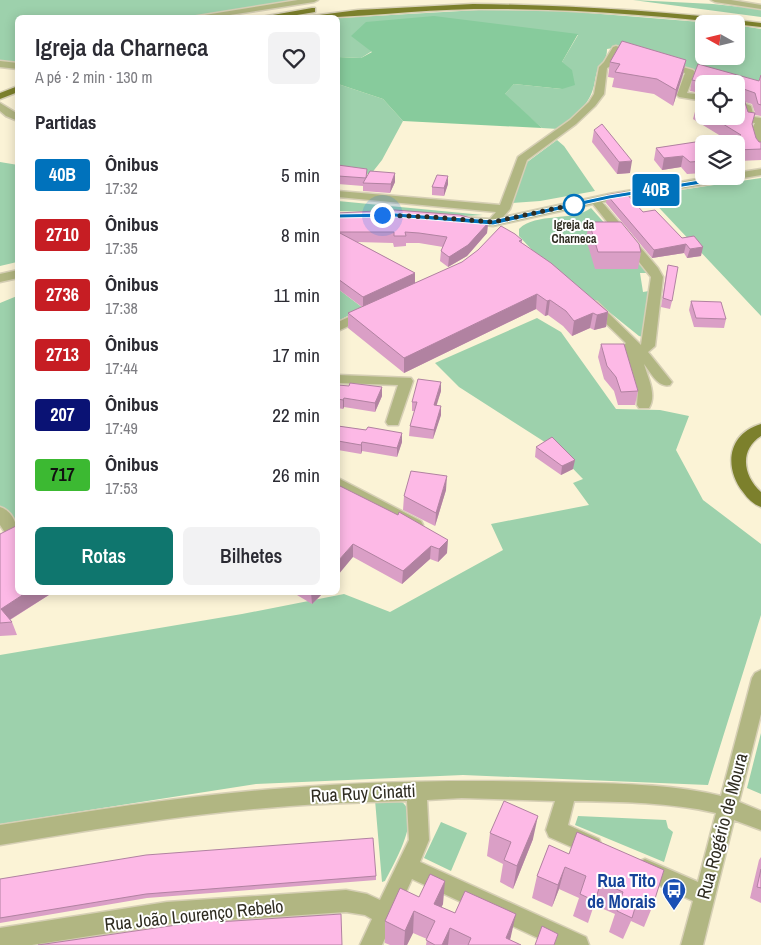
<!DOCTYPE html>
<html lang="pt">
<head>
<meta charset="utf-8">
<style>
  body { margin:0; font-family:"Archivo Narrow",sans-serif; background:#f2f2f3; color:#2b2b33; height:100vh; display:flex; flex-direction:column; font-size:19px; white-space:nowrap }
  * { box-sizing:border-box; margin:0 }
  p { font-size:16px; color:#7c7c81 }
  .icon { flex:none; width:28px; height:28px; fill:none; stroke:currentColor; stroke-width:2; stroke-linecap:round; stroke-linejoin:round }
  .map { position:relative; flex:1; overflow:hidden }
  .side { position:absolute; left:15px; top:15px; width:325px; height:580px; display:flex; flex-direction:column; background:#fff; border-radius:8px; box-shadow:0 2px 12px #0003 }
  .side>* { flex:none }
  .badge { padding:0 10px; border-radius:4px; font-size:18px; line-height:32px }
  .needle { width:32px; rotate:278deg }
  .tools { position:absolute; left:695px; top:15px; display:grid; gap:10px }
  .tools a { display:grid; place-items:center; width:50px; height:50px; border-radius:8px; background:#fff; box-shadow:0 2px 12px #0003; font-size:25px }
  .you { position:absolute; width:25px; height:25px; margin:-12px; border:4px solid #fff; border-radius:50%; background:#1a73e8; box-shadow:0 0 0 8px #1a73e833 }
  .map>.badge { position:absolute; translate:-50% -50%; box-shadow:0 0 0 2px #fff }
  h2 { padding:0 20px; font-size:19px; line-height:45px }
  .round { display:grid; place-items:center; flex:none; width:52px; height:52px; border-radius:8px; background:#f2f2f3 }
  .overview { display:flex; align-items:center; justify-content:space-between; height:85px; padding:0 20px }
  h1 { font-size:24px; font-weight:600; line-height:38px }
  .primary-button { display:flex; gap:10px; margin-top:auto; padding:10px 20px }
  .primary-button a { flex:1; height:58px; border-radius:8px; background:#0f766e; color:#fff; font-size:20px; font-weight:600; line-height:58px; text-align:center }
  .primary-button a+a { background:#f2f2f3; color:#2b2b33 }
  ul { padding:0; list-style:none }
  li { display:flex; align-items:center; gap:15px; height:60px; padding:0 20px }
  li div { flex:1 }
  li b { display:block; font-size:19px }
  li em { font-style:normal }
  li .badge { min-width:55px; font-weight:700; text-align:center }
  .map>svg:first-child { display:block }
</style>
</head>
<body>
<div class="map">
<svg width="761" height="945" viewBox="0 0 761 945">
  <rect width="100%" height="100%" fill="#fbf3d6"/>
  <path fill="#9dd1ac" d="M0,0H305L183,18H18V65L0,63Z
    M633,0L713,4L761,9V17Z
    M479,10L564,11L725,24H704V56H736V25L761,29V76L755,91L619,47L607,49C607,59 603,61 598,69C595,76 595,85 592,92C586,109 570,118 558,129L542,128L504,95L514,84L562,89V62L578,35L372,51L361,58L338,57V18Z
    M338,84L383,99L403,121L382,160L371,174L338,172Z
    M557,140L564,146L595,191L540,201L512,203L526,163Z
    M0,162L18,165L17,262L0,266Z
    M761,178V316L647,195Z
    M338,201L483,215L466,216L420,213L338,211Z
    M591,208L649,273H640L643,292L649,291L643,337L639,336L532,250L519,236V229C536,212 573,222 591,208Z
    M338,289L363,308L338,321Z
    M17,296L18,521L15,522L0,506V303Z
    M537,318L561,332L616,409L660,410L689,416L676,450L703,500L761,544V615L708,785L463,775L256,784L0,824V655L242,614L344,594L390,612L503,550L491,524L589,505L573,483L583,479L551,446L459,387L435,363Z
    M761,733V794L747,788Z
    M375,800C383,800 396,797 402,802C422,817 393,865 385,881L382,882Z
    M578,816L666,820L668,828L673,832L664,862L575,825Z
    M441,822L467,833L451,871L424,858Z"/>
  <path fill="#87cb9c" d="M434,16L578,34L562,62L572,70L575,85L562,89L514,84L505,94L542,128L403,121L383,99L338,84V57L361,58L372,52L351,36L366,22Z"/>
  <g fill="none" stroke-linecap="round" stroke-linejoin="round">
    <g stroke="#d6cfb5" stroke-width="3">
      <path id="minor" d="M298,0H318L314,2L210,18H186Z
        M711,0H731L761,5V9L715,2Z
        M616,46L640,54L636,57L619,52L611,66L607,68L604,94L595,106L576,124L527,160L510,209L503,217L609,194L715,176H736V173L761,169V175L602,202L658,268L663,277L655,346L648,352L672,382L670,385C658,388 651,373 644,364C648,378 657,395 649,408H639L637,405L638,391L624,345L626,343L587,305L593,301L597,302L641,345L651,277L593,204L493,226L465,223L459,220L465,217L490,219L496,212L338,197V191L500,205L518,157L570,120L589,102L594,94L599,67L604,62L613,47Z
        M0,61L18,63V69L0,67Z
        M665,62L693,70L695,72L687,93L704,95V101L679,97L677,95L685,73L662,67L661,65Z
        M736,100L751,106L754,117L761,118V154C749,150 749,133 755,123L746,122L743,109L736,107Z
        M0,103L18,114V121L6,116L0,111Z
        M18,270V278L0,282V274Z
        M366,309L372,313L370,316L338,331V322Z
        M338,375L411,378L413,381L398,425H388L386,422L398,385L338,383Z
        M338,478L421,521L423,525L421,529L415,531L409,529L338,489Z
        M0,507C13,511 18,526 18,538L8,537L0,525Z
        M761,670V714L739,802L761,811V830L734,820L703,945H681L693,901L638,876L635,869L638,862L645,859L698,882L716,813C670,802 622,802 574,801L568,825L599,839L602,846L599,853L592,856L549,837L546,830L555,801L462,798L427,800L429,840L420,862L586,937L589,945H553L412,879L382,945H360L372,919L365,915L346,912L167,924L32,945H0V928L167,902L346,890L367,894L380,900L409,840L407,801C368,802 329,803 290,806C193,813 96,829 0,845V825C96,810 191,795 288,788C375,781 461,780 548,782C606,784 664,782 721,796L752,678L755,673Z"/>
    </g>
    <g stroke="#d6cfb5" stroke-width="3">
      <path id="major" d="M473,4C570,5 665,11 761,23V27C667,16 570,8 474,9C415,10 356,18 296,18L358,10Z
        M312,8H315V12L279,18H256Z
        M18,86V92L0,99V93Z
        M761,424V436C739,450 743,476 761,492V507C753,504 748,499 743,492C724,468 727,434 761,424Z"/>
    </g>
    <use href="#minor" fill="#b1b682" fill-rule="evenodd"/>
    <use href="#major" fill="#7c802c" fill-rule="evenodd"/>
  </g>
  <path fill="#da9fc6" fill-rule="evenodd" d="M686,60L683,74L673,106L654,94L612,87L614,78L608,77L610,62Z
    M761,75V116L755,115V114L752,124L756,138L759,142H761V160L739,161L736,170V144H704V173L687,174L681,167L662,170L654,160L656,148L724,138L693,119L700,93L690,91L692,80L759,81ZM704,84H736V116H704ZM745,102L752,104L755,113L748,112Z
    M594,130L630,173L617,174L592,142Z
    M338,165L367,176L395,182L390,193L363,191V186L338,184Z
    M448,176V184L444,196L432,195V187Z
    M607,195L643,212L682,238L701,256L687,258L684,253L652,258L606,203Z
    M338,213L488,223L487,233L467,256L448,267L440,261L441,251L443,247L419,243H406V246L394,247L393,243L357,242L415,273V283L522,240V243L608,312L606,327L594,330L590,328L572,336L563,326L548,315L545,316L536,309L404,373L348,328V313L362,307L338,289Z
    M589,222L641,252L638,269H595L586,239Z
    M668,265L672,301L670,309L661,307L666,274Z
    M691,301L726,319L724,328L694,327L689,310Z
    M601,344L638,391L635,405H618L614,391L604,379L598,357Z
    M338,385L349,386L382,387V396L375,412L344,407L343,409L338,408Z
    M441,391L436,405L441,415L433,439L409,436L410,426L415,411H412V402Z
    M338,426L366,430L402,433V442L397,457L362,451L361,454L338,450Z
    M536,447L573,469L561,475L535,457Z
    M338,485L447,553L438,562L430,559L402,584L353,557Z
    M446,490L435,526L403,510L404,496Z
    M0,534L18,592L52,593L10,620L12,622L17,635L0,636Z
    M292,592H324L312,604Z
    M490,833L533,839L513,889L500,882L503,864L487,856Z
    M549,845L653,905L644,927L631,921L623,939L609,932L615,914L594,905L588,923L573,916L579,898L559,889L552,907L532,898L537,876Z
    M761,857V903L750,898L759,860Z
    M376,876V880L147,898L0,923V879Z
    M419,897L443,904L441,907L455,913L511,936L510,940L521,945H426L427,939L413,933L407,945H390L385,943V921Z"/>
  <path fill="#b182a1" d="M686,60L683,74L673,106L676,90Z
    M683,156L681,167L662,170L664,158Z
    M632,161L630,173L617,174L619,162Z
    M395,173V182L390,193L391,184Z
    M448,176V184L444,196V188Z
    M488,223L487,233L467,256L448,267L449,257Z
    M686,244L684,253L652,258L654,250Z
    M703,247L701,256L687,258L690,249Z
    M415,273V283L363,308V297Z
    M537,294L536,309L404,373V358Z
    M550,300L548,315L545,316L547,301Z
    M608,312L606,327L594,330L597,315Z
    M593,313L590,328L572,336L574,321Z
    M441,382V391L434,414V405Z
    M382,387V396L375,412V403Z
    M344,398V407L343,409V400Z
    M441,406V415L433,439L434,430Z
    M402,433V442L397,457V448Z
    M362,442V451L361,454V445Z
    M575,460L573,469L561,475L562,466Z
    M447,476L446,490L435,526L436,513Z
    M448,540L447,553L438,562L439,549Z
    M353,544V557L338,575V561Z
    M431,546L430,559L402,584L403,571Z
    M27,592L52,593L6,622L1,609Z
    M311,592H324L312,604Z
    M538,816L533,839L513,889L517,866Z
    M565,867L559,889L552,907L558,885Z
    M445,881L443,904L435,921L434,904Z
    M414,911L413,933L407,945H404L405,931Z
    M516,914L511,936L508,945L506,938Z
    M450,928L448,945H442Z"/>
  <path fill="#fdb9e6" stroke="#b182a1" d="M622,41L686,60L676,90L657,79L615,72L620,64L610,62Z
    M698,64L759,81L761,75V105L758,104L755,93L738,87L737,97L744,99L748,112L755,113L752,124L756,138L759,142H761V149L736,150V144H704V161L690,162L683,156L664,158L656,148L741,135L710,116H736V84H708V83L692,80Z
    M700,91H704V112L696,107Z
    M602,124L632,161L619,162L594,130Z
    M338,165L367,169L366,178L338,176Z
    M370,171L395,173L391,184L363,183Z
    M437,175L448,176L444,188L432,187Z
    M625,192L643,212L655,210L682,238L694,236L703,247L690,249L686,244L654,250L607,195Z
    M395,210L460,215L488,223L468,245L449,257L441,251L447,237L419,233L405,232L406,236H394V232H338V213Z
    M589,222H621L639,244L641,252H598Z
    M501,226L515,234L522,240L519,241L551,263L608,312L597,315L593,313L574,321L566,311L550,300L547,301L537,294L404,358L348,313L462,262L478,250Z
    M338,232L415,273L363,297L338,279Z
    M668,265L678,267L672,301L663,298Z
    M691,301L721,302L726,319L696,318Z
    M601,344H624L638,391L621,392L616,377L607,366Z
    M418,379L441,382L434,405L441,406L434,430L410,426L417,402H412Z
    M350,383L382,387L375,403L344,398L343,400L338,399V385L349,386Z
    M338,426L366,430L368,427L402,433L397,448L362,442L361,445L338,441Z
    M552,437L575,460L562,466L536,447Z
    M411,471L447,476L436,513L404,496Z
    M338,485L398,515L399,512L448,540L439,549L431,546L403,571L353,544L338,561Z
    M18,525V592H27L1,609L12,622L0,623V534Z
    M504,801L538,816L517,866L504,860L511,842L490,833Z
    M577,832L664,870L653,905L638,898L632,918L617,911L623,892L601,882L595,901L580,894L586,876L565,867L558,885L537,876L549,845L569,854Z
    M373,838L376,876L146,894L0,918V879L146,855Z
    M761,869V888L757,887Z
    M430,874L445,881L434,904L455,913L465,891L516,914L506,938L521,945H468L471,938L450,928L442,945H435L426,940L435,921L414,911L405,931L385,921L400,888L419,897Z
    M341,914L342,945H38L218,919V922Z
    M542,926L558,934L554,945H535Z"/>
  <path fill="#0072bc" stroke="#fff" d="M736,174L738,175V178L609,199L493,225L395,217L338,218L334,216L338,214L395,213L493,220L609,195Z"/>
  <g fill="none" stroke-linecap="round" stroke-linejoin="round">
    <path stroke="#2f2c21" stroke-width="5" stroke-dasharray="0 9" d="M382,215L432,217L493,222L576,204L574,205"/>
  </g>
  <defs>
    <g id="bus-pin" transform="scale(1.25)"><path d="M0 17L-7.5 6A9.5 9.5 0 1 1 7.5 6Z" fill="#1a4fb4" stroke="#fff"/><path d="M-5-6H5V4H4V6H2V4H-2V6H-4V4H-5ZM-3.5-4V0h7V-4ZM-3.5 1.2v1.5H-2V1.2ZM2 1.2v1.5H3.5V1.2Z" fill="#fff"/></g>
  </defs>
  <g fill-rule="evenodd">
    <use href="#bus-pin" x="674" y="890"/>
  </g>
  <circle fill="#fff" stroke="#0072bc" stroke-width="2.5" cx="574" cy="205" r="10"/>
  <g text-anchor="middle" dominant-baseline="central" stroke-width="4" stroke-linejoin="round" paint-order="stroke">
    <g font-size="12" font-weight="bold" fill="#2f2c21" stroke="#fff">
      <text x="574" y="225">Igreja da<tspan x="574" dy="14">Charneca</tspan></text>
    </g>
    <g font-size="18" fill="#2f2c21" stroke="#fff">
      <text transform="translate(363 793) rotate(-3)">Rua Ruy Cinatti</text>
      <text transform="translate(722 826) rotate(-75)">Rua Rogério de Moura</text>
      <text transform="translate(194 915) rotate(-6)">Rua João Lourenço Rebelo</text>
    </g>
    <g font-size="18" font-weight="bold" fill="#164399" stroke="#fff" text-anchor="end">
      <text x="656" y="880">Rua Tito<tspan x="656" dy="21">de Morais</tspan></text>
    </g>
  </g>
</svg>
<div class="tools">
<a><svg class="needle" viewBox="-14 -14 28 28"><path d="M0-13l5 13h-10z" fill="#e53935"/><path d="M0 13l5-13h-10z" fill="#7c7c81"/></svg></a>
<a><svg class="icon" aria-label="locate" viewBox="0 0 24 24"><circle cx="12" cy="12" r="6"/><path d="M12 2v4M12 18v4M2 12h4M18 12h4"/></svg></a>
<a><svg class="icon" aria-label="layers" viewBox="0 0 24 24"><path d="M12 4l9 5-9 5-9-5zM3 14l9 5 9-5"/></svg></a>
</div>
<div class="you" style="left:382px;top:215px"></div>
<b class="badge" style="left:656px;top:190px;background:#0072bc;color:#fff">40B</b>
<section class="side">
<div class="overview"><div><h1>Igreja da Charneca</h1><p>A pé · 2 min · 130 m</p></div><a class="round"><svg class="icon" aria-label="heart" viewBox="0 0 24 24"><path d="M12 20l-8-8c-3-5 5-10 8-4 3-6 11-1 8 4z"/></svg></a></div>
<h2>Partidas</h2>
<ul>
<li><span class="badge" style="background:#0072bc;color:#fff">40B</span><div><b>Ônibus</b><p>17:32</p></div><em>5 min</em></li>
<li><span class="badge" style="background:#c61d23;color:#fff">2710</span><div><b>Ônibus</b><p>17:35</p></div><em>8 min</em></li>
<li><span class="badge" style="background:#c61d23;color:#fff">2736</span><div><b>Ônibus</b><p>17:38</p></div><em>11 min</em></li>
<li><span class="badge" style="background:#c61d23;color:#fff">2713</span><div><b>Ônibus</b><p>17:44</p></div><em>17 min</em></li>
<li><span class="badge" style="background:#0a1274;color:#fff">207</span><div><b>Ônibus</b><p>17:49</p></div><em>22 min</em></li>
<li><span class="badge" style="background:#3cb932;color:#111">717</span><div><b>Ônibus</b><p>17:53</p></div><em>26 min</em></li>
</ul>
<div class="primary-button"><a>Rotas</a><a>Bilhetes</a></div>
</section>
</div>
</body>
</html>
